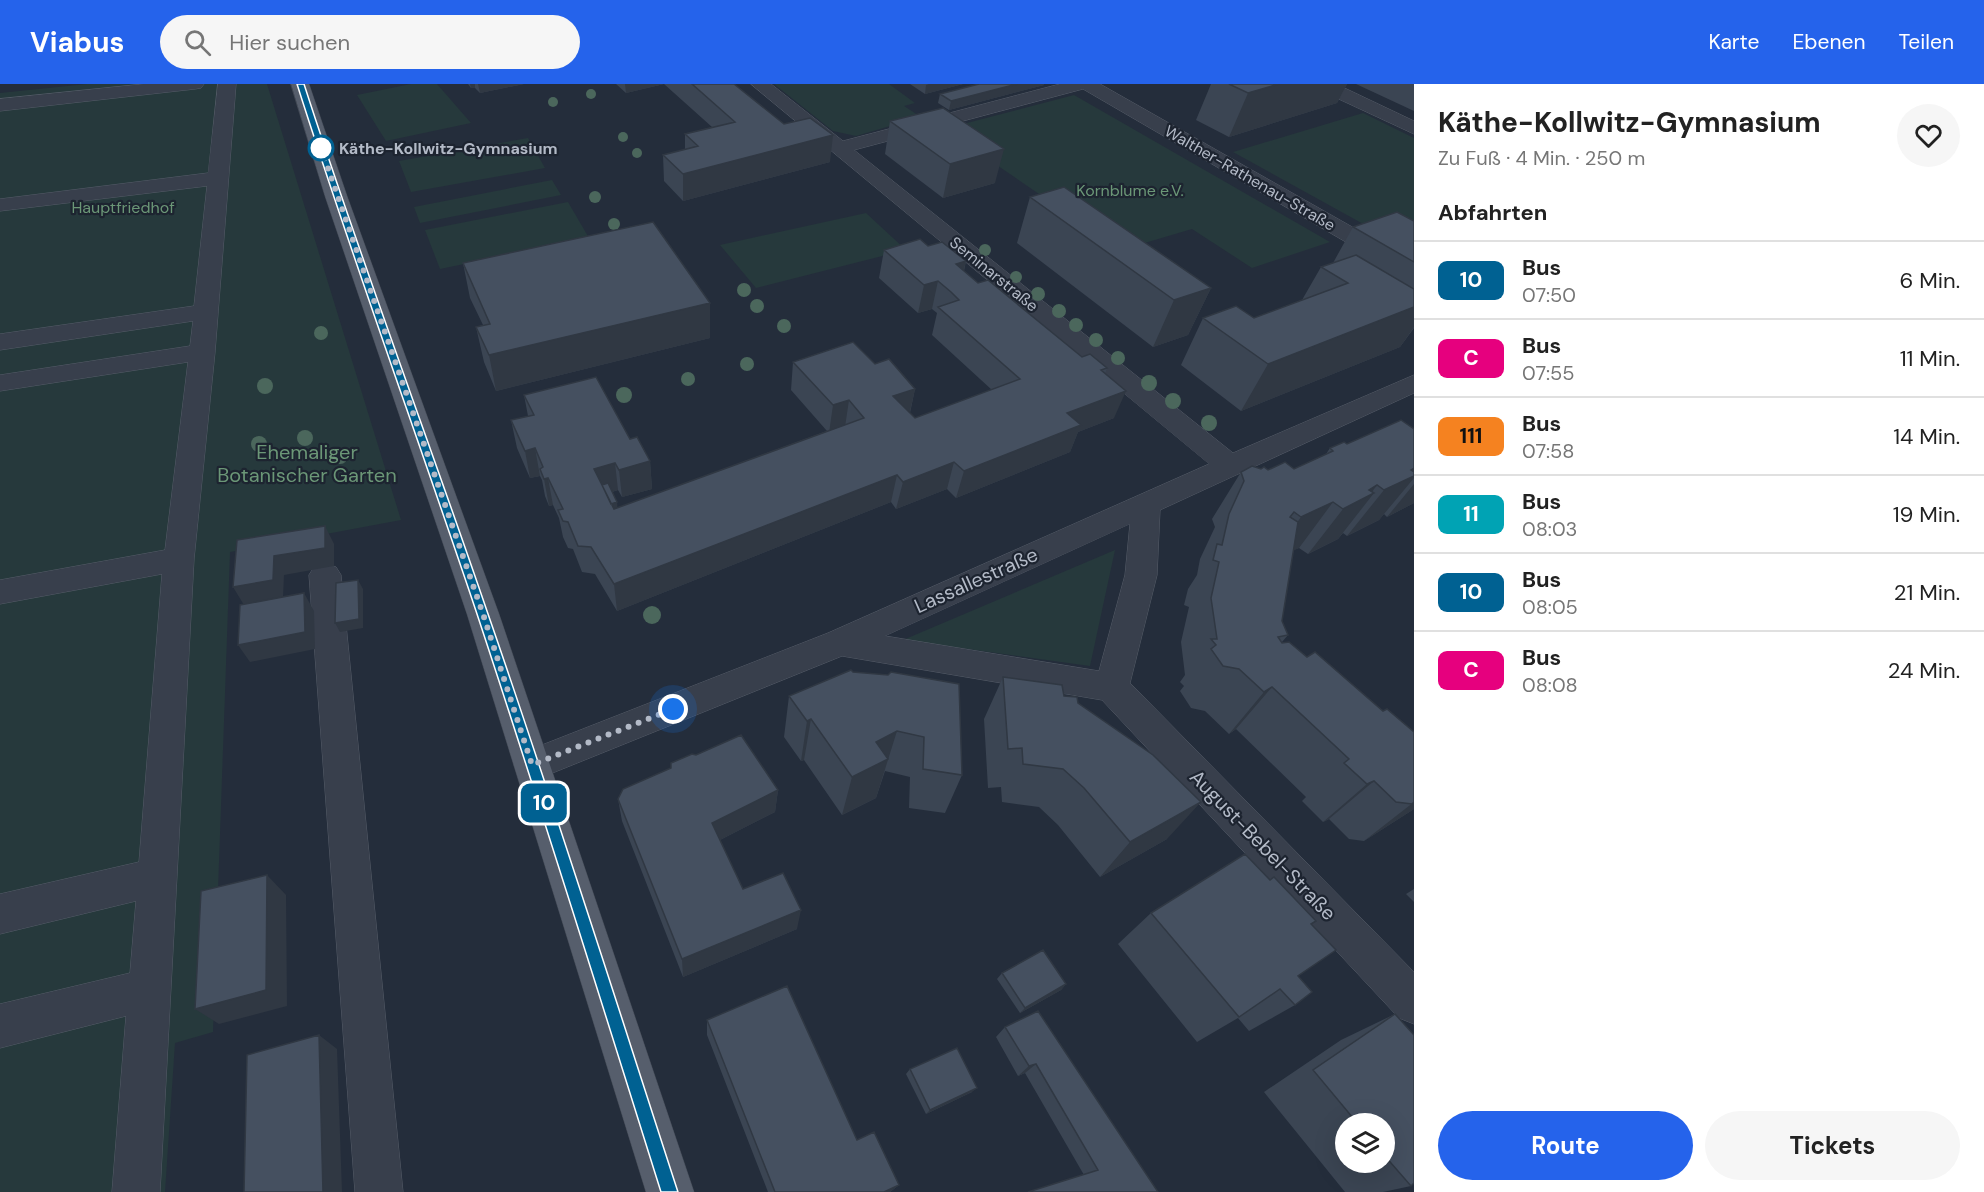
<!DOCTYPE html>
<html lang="de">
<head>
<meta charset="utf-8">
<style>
  body { margin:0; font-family:"DM Sans",sans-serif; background:#f6f6f6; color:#222; height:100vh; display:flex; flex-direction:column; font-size:22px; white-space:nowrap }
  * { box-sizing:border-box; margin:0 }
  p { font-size:20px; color:#767676 }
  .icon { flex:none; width:33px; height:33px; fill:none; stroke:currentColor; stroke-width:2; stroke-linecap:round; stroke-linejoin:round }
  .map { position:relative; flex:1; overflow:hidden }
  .side { display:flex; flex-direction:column; background:#fff; width:570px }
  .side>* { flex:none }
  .badge { padding:0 12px; border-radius:9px; font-size:21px; line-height:39px }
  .tools { position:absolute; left:1335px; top:1029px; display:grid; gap:12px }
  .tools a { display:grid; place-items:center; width:60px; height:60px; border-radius:50%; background:#fff; box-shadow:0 6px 24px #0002; font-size:30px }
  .you { position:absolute; width:30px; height:30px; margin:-15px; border:4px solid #fff; border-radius:50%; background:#1a73e8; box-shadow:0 0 0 9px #1a73e833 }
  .map>.badge { position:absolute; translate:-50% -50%; box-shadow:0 0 0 3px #fff }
  h2 { padding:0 24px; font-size:22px; line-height:54px }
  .round { display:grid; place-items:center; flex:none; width:63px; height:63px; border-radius:32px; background:#f6f6f6 }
  .headline { display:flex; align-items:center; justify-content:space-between; height:102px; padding:0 24px }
  h1 { font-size:28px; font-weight:700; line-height:45px }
  .primary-button { display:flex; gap:12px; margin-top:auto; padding:12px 24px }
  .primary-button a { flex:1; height:69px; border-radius:36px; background:#2563eb; color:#fff; font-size:24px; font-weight:700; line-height:69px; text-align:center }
  .primary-button a+a { background:#f6f6f6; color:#222 }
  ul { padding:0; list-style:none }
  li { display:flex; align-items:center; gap:18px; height:78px; padding:0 24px; border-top:2px solid #e0e0e0 }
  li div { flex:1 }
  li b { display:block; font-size:22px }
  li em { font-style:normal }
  li .badge { min-width:66px; font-weight:700; text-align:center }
  header { display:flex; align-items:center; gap:36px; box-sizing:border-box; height:84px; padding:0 30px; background:#2563eb; color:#fff }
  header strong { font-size:28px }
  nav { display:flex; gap:33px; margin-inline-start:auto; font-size:21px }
  .search { width:420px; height:54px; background:#f6f6f6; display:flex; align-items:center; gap:15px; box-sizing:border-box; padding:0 21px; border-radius:33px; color:#767676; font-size:22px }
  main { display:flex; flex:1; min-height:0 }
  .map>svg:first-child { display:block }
</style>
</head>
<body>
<header>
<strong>Viabus</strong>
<div class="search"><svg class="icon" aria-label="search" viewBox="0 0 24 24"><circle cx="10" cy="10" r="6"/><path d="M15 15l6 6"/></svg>Hier suchen</div>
<nav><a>Karte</a><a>Ebenen</a><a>Teilen</a></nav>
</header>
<main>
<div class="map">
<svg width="1414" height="1108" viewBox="0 0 1414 1108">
  <rect width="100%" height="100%" fill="#242d3b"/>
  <path fill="#26393c" d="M87,0H267L401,436L230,468L213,948L175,959L165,1108H0V9Z
    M411,0H437L471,39L386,57L357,11Z
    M774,0H889L915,19L904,22L921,33L856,52L833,47Z
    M1074,11L1330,158L1252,184L1192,145L1121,166L944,45Z
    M1363,29L1414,54V168L1233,68Z
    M528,54L545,84L411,108L399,77Z
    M552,96L561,111L420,139L414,123Z
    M568,118L589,154L440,185L425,146Z
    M866,129L906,166L756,204L720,161Z
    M1115,466L1090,582L903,556Z"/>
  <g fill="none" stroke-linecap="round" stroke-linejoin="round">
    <g stroke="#565d69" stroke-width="1">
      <path id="minor" d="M144,0H204L201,4L195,5L0,27V15Z
        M218,0H236L215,268L194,475L160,1108H112L126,932L0,964V920L130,889L136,817L0,850V810L139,778L162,490L0,520V496L165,466L188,278L0,307V291L190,262L193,237L0,266V250L194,222L207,102L0,127V115L208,89Z
        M751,0H771L843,57L1060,0H1100L1414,178V195L1406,193L1083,5L854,66L1233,369L1414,291V309L1160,426L1157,491L1130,599L1414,888V940L1399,934L1102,616L842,572L545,692L532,697L519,692L514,681L519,670L828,549L1209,380ZM1130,440L1125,491L1099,587L885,552Z
        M1312,0H1336L1414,37V50L1315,4Z
        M325,479L336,483L341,491L403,1108H355L309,491L314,483Z"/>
    </g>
    <g stroke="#414854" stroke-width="1">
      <path id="major" d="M291,0H309L347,112L499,530L694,1108H646L467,530L325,112Z"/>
    </g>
    <use href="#minor" fill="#383f4c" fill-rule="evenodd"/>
    <use href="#major" fill="#565e6c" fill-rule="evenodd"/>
  </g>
  <g fill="#4b675c">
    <circle cx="591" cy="10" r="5"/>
    <circle cx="553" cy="18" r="5"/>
    <circle cx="623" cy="53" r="5"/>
    <circle cx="637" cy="69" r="5"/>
    <circle cx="595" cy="113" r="6"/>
    <circle cx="614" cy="140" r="6"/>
    <circle cx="985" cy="166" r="6"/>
    <circle cx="1016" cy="193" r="6"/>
    <circle cx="744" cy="206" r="7"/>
    <circle cx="1038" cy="210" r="7"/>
    <circle cx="757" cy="222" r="7"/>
    <circle cx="1059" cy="227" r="7"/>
    <circle cx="1076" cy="241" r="7"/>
    <circle cx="784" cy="242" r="7"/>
    <circle cx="321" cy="249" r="7"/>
    <circle cx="1096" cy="256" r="7"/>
    <circle cx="1118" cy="274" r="7"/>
    <circle cx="747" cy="280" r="7"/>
    <circle cx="688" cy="295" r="7"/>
    <circle cx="1149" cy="299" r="8"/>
    <circle cx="265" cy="302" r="8"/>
    <circle cx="624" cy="311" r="8"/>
    <circle cx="1173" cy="317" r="8"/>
    <circle cx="1209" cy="339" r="8"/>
    <circle cx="305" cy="354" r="8"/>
    <circle cx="259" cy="360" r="8"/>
    <circle cx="340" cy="372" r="8"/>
    <circle cx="652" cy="531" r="9"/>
  </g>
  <path fill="#3b4553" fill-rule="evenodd" d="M468,0H524L480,9L475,4H471Z
    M616,0H734L830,78L683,117L664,97L663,71L685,66V50L712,43L664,0L626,9Z
    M910,0H963L925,10Z
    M979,0H1044V1L949,26L938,19L940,10Z
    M1211,0H1347L1337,19L1229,53L1196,36Z
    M1356,0H1414V27Z
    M890,37L995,99L943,114L885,70Z
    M1030,113L1211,204L1188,251L1153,263L1017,159Z
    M1414,137V244L1400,263L1241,327L1181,281L1203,234H1254L1302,216L1321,183L1333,179L1353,143Z
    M928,162L966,177L964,187L978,199L1082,273L1107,284L1105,290L1114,334L1078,348L1070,368L956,414L947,405L896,425L891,418L617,527L595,490L582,488L573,465L568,464L563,453L559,434L553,421L549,422L545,412L542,396L540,392L530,394L517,364L511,336L528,332L524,311L630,355L650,377L652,405L622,413L618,406L612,408L617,418V424L827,347L791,306L793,278L875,280L915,305L910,329L915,334L992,306L932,251L937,229L932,225L918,229L879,194L884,166Z
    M463,179L710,254L496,307L484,278L476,243L483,241L470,214Z
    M1414,345V419L1387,433L1384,430L1379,436L1347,452L1343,449L1338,455L1308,470L1299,464L1293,466L1282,537L1288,551L1282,558L1307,573L1414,648V725L1364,757L1349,755L1329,735L1323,738L1302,717L1306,713L1236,645L1229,650L1205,627L1191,624L1180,607L1184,602L1180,598L1185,591L1181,558L1189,523L1184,521L1188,505L1197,491L1200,475L1215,443L1212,435L1241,388L1261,385L1268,386L1294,385L1326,370L1330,364Z
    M853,588L888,591L962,691L945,729L909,724L910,693L885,687L876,714L842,731L804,676L801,677L784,653L789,612Z
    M1003,593L1064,612L1078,619L1167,755L1100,793L1058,741L1039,723L1002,718L1001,703L988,704L984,635Z
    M778,706L775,728L720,756L743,805L797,845L683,893L622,737L618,715Z
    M1414,805V818L1406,810Z
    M1151,829L1311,840L1298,892L1295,921L1249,947L1238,934L1197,958L1118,860Z
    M1002,889L1066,900L1061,906L1020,929L997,895Z
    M1395,930L1411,1102L1383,1108H1345L1264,1008L1341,956ZM1346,1040H1384V1078H1346Z
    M707,936L857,1056L899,1101L890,1108H768L707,951Z
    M1005,943L1158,1108L1084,1091L1025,989L1018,992L996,953Z
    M910,985L972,1008L926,1030L906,990Z"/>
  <path fill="#303843" d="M470,0H475V4H471Z
    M478,0H524L480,9Z
    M625,0H664L626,9Z
    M929,0H963L925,10L926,1Z
    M1017,0H1044V1L949,26L951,17Z
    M1279,0H1347L1337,19L1229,53L1248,9Z
    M833,51L830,78L683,117V90Z
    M1004,65L995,99L943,114L950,80Z
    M966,177L959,205L950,208L956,180Z
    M938,197L932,225L918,229L924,201Z
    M1211,204L1188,251L1153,263L1174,216Z
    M710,219V254L496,307L489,271Z
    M1414,223V243L1400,263L1241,327L1268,280Z
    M915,305L909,332L893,312Z
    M1126,307L1114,334L1078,348L1070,368L956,414L964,387L1067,329Z
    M849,316L845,343L829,349L833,321Z
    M535,364L540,392L530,394L525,367Z
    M650,377L652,405L622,413L619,386Z
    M954,378L947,405L896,425L903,398Z
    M615,379L618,406L600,411L594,385Z
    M1414,384V394L1379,436L1347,452L1384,406L1411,386Z
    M897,391L891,418L617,527L614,500Z
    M548,394L553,421L549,422L544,395Z
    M1414,400V419L1387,433Z
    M1377,401L1369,412L1374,409L1338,455L1308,470L1343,425L1369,406Z
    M617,418L618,428L605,422Z
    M1333,418L1299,464L1269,478L1301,433Z
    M325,442L334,460V482L284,491L283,514L244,521L233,503L274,472Z
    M358,496L363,505V544L340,548L335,539Z
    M304,509L314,527L315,565L250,578L238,561Z
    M1272,603L1236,645L1229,650L1264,608Z
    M811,635L804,676L801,677L807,637Z
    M897,647L876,714L842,731L852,693L876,658Z
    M1374,697L1329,735L1323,738L1367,700Z
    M778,706L775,728L712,760V739Z
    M1201,718L1167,755L1100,793L1130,758Z
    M1414,718V725L1364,757Z
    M267,791L286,811L287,922L219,940L195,925Z
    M801,826L797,845L683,893L682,875Z
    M1066,900L1061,906L1020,929L1025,924Z
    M319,951L337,965L342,1108H323Z
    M1036,980L1025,989L1018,992L1029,982Z
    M977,1004L972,1008L926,1030L930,1026Z
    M899,1101L890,1108H884Z"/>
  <path fill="#455060" stroke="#303843" stroke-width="1.5" d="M692,0H734L784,40L810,34L833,51L683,90L663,71L698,62L685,50L735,38Z
    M979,0H1017L951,17L940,10Z
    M1229,0H1279L1248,9Z
    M943,24L1004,65L950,80L890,37Z
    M1064,103L1211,204L1174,216L1030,113Z
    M1397,128L1414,137V178L1353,143Z
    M653,138L710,219L489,271L476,243L490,240L463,179Z
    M920,155L928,162L942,158L966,177L956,180L978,199L988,196L1082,273L1090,270L1107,284L1101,286L1126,307L1067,329L1081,341L964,387L954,378L903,398L897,391L614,500L591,463L578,462L568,438L563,437L558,426L563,425L548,394L544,395L540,385L543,383L535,364L525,367L511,336L534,331L524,311L596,293L630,355L637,353L650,377L619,386L615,379L594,385L614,425L864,334L849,316L833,321L793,278L853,258L875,280L889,275L915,305L893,312L915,334L1020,295L938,223L959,216L951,208L938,197L924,201L884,166Z
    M1356,171L1414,205V223L1268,280L1203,234L1236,222L1254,234L1348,199L1321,183Z
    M1401,336L1414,345V384L1411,386L1414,388V392L1384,406L1377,401L1369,406L1374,409L1343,425L1333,418L1301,433L1294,428L1290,433L1298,438L1282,537L1288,551L1278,553L1282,559L1289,558L1307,573L1315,568L1383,627L1387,625L1414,648V718L1412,720L1396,718L1374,697L1367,700L1344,679L1349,675L1272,603L1264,608L1239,585L1223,582L1211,565L1216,561L1211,555H1217L1211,514L1219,478L1213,476L1217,460L1222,461L1229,430L1244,397L1241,388L1252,382L1261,385L1264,383L1268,386L1285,378L1294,385L1333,367L1330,364L1344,358L1347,360Z
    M608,399L617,418L611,420L602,401Z
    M325,442V464L274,472L273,496L233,503L237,456Z
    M358,496L359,535L335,539L336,499Z
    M304,509L305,548L238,561L240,521Z
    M851,586L853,588L888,591L891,588L959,600L962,691L923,685L924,653L897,647L876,658L888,675L852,693L811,635L807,637L789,612Z
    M1003,593L1062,601L1064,612L1077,613L1078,619L1153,671L1201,718L1130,758L1084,704L1063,685L1023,680L1022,664L1008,665Z
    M741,651L778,706L712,739L743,805L783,789L801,826L682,875L618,715L623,705L671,684V679L692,670L696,671Z
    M1245,770L1270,796L1274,793L1316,837L1311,840L1336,866L1298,892L1312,908L1295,921L1280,905L1239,933L1151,829Z
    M267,791L266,906L195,925L201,807Z
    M1043,866L1066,900L1025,924L1002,889Z
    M787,902L857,1056L874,1048L899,1101L884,1108H775L707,936Z
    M1038,927L1158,1108H1028L1098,1086L1036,980L1029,982L1005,943Z
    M1395,930L1414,951V1099L1411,1102L1384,1071V1040H1358L1313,986Z
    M319,951L323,1108H244L247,971Z
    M957,964L977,1004L930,1026L910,985Z"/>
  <path fill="#006192" stroke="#fff" stroke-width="1.5" d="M297,0H304C361,177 427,351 487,527C554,720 615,914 678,1108H661C600,914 540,720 476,527C417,351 353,177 297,0Z"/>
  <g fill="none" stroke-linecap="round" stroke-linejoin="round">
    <path stroke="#b3bac7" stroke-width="6" stroke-dasharray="0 10.8" d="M321,64L483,530L532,681L673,625"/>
  </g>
  <circle fill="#fff" stroke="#006192" stroke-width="3" cx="321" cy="64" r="12"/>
  <g text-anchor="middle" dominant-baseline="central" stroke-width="4.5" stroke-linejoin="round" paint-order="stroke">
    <g font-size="16" font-weight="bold" fill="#b3bac7" stroke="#1d2430" text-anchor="start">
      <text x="339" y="64">Käthe-Kollwitz-Gymnasium</text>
    </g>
    <g font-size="16" fill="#b3bac7" stroke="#1d2430">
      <text transform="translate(1250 94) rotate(30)">Walther-Rathenau-Straße</text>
      <text transform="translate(994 190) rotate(39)">Seminarstraße</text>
    </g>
    <g font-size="16" fill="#6b9777" stroke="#1d2430">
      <text x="1130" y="106">Kornblume e.V.</text>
      <text x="123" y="123">Hauptfriedhof</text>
    </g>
    <g font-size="20" fill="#6b9777" stroke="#1d2430">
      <text x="307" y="368">Ehemaliger<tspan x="307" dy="23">Botanischer Garten</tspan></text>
    </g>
    <g font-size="20" fill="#b3bac7" stroke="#1d2430">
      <text transform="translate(976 496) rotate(-24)">Lassallestraße</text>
      <text transform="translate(1263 761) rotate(46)">August-Bebel-Straße</text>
    </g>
  </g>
</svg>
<div class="tools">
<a><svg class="icon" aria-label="layers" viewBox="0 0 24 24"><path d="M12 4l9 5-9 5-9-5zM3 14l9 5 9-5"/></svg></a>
</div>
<div class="you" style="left:673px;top:625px"></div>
<b class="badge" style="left:544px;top:719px;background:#006192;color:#fff">10</b>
</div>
<section class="side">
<div class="headline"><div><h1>Käthe-Kollwitz-Gymnasium</h1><p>Zu Fuß · 4 Min. · 250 m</p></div><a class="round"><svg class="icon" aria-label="heart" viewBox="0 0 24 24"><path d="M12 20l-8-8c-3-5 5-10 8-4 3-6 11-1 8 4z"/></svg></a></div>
<h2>Abfahrten</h2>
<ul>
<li><span class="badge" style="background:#006192;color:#fff">10</span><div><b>Bus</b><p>07:50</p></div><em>6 Min.</em></li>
<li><span class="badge" style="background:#e6007e;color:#fff">C</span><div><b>Bus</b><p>07:55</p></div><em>11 Min.</em></li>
<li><span class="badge" style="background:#f58220;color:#111">111</span><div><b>Bus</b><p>07:58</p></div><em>14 Min.</em></li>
<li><span class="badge" style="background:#00a3b4;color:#fff">11</span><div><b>Bus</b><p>08:03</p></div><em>19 Min.</em></li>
<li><span class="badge" style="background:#006192;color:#fff">10</span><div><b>Bus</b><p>08:05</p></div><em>21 Min.</em></li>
<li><span class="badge" style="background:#e6007e;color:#fff">C</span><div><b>Bus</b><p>08:08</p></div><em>24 Min.</em></li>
</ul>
<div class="primary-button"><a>Route</a><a>Tickets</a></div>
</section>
</main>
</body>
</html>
